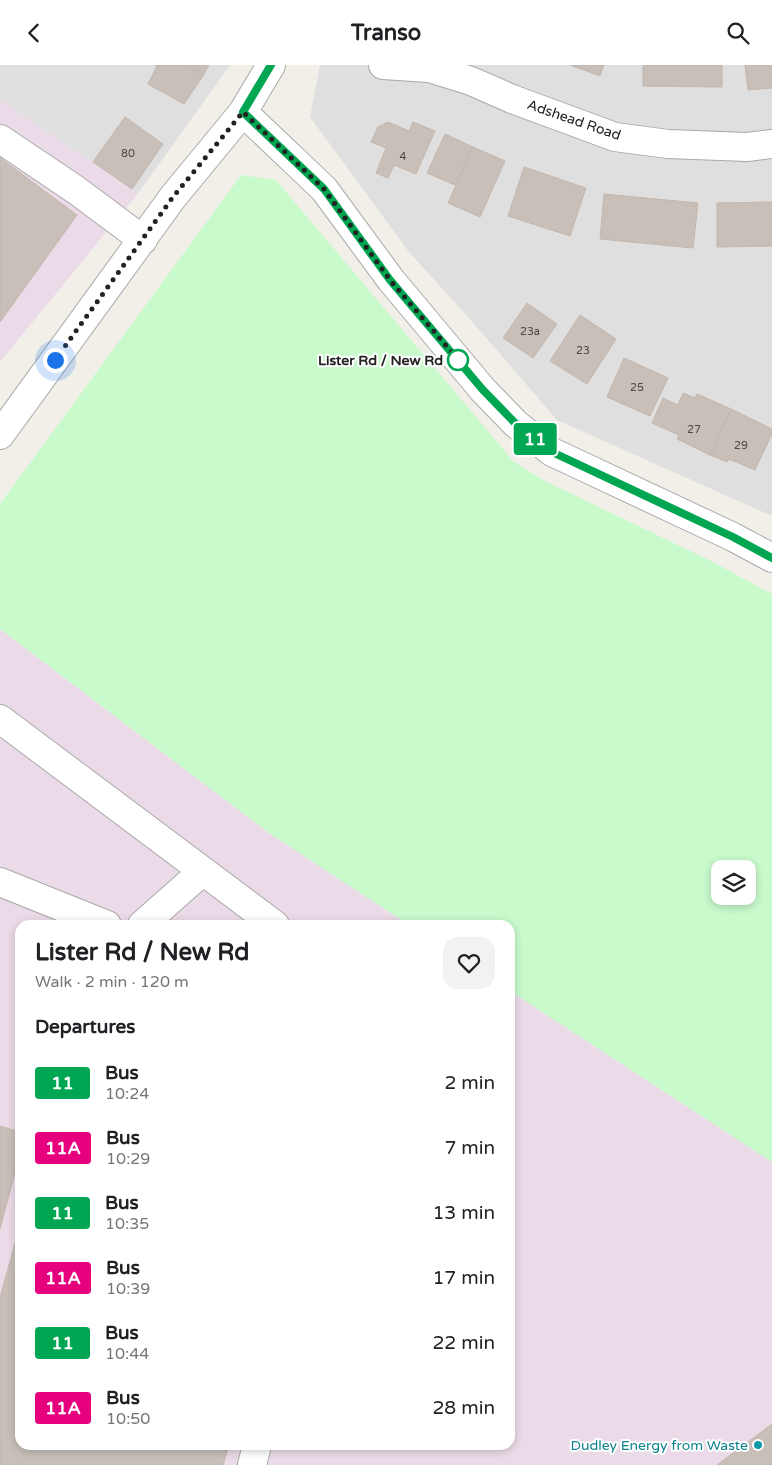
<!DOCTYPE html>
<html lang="en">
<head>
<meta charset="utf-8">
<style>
  body { margin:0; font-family:"Varela Round",sans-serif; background:#f2f2f2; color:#202124; height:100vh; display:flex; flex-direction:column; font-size:19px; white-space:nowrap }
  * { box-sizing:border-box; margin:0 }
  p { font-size:16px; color:#757577 }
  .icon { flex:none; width:28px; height:28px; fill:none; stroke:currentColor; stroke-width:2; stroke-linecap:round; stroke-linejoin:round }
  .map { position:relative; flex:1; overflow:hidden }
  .side { position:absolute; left:15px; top:855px; width:500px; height:530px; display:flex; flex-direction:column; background:#fff; border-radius:15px; box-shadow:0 2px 8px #0003 }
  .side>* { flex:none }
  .badge { padding:0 10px; border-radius:4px; font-size:18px; line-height:32px }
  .tools { position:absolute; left:711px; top:795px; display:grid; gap:10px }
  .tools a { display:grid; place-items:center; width:45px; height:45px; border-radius:10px; background:#fff; box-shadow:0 2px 8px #0003; font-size:25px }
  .you { position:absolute; width:25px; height:25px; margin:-12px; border:4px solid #fff; border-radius:50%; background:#1a73e8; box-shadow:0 0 0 8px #1a73e833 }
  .map>.badge { position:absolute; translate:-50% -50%; box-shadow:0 0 0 2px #fff }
  h2 { padding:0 20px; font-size:19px; line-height:45px }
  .round { display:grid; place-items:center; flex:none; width:52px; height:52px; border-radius:15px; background:#f2f2f2 }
  .summary { display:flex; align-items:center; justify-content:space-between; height:85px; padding:0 20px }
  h1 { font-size:24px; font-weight:700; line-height:38px }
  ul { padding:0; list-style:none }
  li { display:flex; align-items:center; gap:15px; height:65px; padding:0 20px }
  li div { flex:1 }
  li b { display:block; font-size:19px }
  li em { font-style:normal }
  li .badge { min-width:55px; font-weight:700; text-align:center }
  header { display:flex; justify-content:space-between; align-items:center; height:65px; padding:0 20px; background:#fff; font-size:22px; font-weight:700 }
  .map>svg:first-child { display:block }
</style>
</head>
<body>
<header><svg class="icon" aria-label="back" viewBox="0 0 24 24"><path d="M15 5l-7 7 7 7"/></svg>Transo<svg class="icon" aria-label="search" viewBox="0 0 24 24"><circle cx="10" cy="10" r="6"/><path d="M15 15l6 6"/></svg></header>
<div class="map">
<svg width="772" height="1400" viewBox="0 0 772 1400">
  <rect width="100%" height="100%" fill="#f2efe9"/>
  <path fill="#e0dfdf" d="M0,0H230L139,127L132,124L0,35Z
    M320,0H772V451L557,355L468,252L409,187L310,52Z"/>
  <path fill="#ebdbe8" d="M0,35L132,124L139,127L0,297Z
    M0,564L269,768L409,860H20V1380H510V926L772,1097V1400H0Z"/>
  <path fill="#c8facc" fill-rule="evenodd" d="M241,110L276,115L514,397L543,415L713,497L772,529V1097L510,926V860H409L269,768L0,564V439ZM720,804H748V831H720Z"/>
  <path fill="#c7bfb8" stroke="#c4b6ab" d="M155,0H187L203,11L184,39L148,19L157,1Z
    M186,0H209L203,11Z
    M570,0H604L600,11Z
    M643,0H722V22L643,21Z
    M745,0H772V23L748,25Z
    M125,52L163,79L132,124L93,97Z
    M388,57L409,66L413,57L435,66L416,109L394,100L388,113L376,108L386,83L371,77L378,62Z
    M445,69L473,82L455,120L427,108Z
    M473,82L505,96L480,152L448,138Z
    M0,93L77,150L0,257Z
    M524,102L586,123L570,171L508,151Z
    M604,129L698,138L693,183L600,174Z
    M772,137V181L717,182V138Z
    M527,238L557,259L533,293L503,273Z
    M580,250L616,274L587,319L550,296Z
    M624,293L668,313L650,351L607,332Z
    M683,328L695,333L697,329L731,344L710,390L677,374L679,370L652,358L663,333L678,340Z
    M731,344L772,364V369L755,405L729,394L727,397L710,390Z
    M0,1061L20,1067V1089L0,1164Z
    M20,1160V1380H229L223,1400H0V1233Z
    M772,1359V1400H717Z"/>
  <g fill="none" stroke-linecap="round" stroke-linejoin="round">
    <g stroke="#a9a9a9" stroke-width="30">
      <path id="minor" d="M383,0L429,3L471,16L512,34L615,72L668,79L747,82L772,79
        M243,47L324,124L391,215L483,325L516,359L552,387L733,472L772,493
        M0,74L76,125L143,175
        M0,370L173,132L243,47L271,0
        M0,654L275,860
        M0,817L107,860
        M142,860L203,806
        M252,1400L257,1380"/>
    </g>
    <use href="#minor" stroke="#fff" stroke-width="28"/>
  </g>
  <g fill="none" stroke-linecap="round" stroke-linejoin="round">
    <g stroke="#fff" stroke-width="11">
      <path id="line" d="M271,0L243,47L324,124L390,215L483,325L516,359L552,387L733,472L772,493"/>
    </g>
    <use href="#line" stroke="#00a651" stroke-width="8"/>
    <path stroke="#222" stroke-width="5" stroke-dasharray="0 9" d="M55,295L173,132L243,47L324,124L390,215L460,297L458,295"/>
  </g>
  <circle fill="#fff" stroke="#00a651" stroke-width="2.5" cx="458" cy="295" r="10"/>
  <circle fill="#0f9aa8" stroke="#fff" stroke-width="2" cx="758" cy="1380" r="5"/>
  <g text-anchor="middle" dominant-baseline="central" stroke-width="4" stroke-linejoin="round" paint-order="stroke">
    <g font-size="11" fill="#4b4948">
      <text x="128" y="88">80</text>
      <text x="403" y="91">4</text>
      <text x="530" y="266">23a</text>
      <text x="583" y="285">23</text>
      <text x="637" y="322">25</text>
      <text x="694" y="364">27</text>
      <text x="741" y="380">29</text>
    </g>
    <g font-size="14" fill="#222" stroke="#fff">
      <text transform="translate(574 55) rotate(19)">Adshead Road</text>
    </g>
    <g font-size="14" font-weight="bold" fill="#222" stroke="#fff" text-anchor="end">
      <text x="443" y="295">Lister Rd / New Rd</text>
    </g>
    <g font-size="14" fill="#0d838f" stroke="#fff" text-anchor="end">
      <text x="748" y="1380">Dudley Energy from Waste</text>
    </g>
  </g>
</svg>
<div class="tools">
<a><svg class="icon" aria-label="layers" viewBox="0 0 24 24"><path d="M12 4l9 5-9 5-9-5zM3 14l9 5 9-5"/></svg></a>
</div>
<div class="you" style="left:55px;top:295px"></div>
<b class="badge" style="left:535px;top:374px;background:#00a651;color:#fff">11</b>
<section class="side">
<div class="summary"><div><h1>Lister Rd / New Rd</h1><p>Walk · 2 min · 120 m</p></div><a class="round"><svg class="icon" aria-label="heart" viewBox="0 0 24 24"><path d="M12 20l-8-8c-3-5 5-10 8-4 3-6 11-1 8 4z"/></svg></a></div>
<h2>Departures</h2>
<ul>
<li><span class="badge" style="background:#00a651;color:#fff">11</span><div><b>Bus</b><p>10:24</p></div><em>2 min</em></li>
<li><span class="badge" style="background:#e6007e;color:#fff">11A</span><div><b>Bus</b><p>10:29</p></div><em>7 min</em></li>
<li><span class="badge" style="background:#00a651;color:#fff">11</span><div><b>Bus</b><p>10:35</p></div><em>13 min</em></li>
<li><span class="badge" style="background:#e6007e;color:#fff">11A</span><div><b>Bus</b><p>10:39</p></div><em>17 min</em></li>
<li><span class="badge" style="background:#00a651;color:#fff">11</span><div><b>Bus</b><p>10:44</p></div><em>22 min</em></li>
<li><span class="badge" style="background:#e6007e;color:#fff">11A</span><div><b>Bus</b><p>10:50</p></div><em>28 min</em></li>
</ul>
</section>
</div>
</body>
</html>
